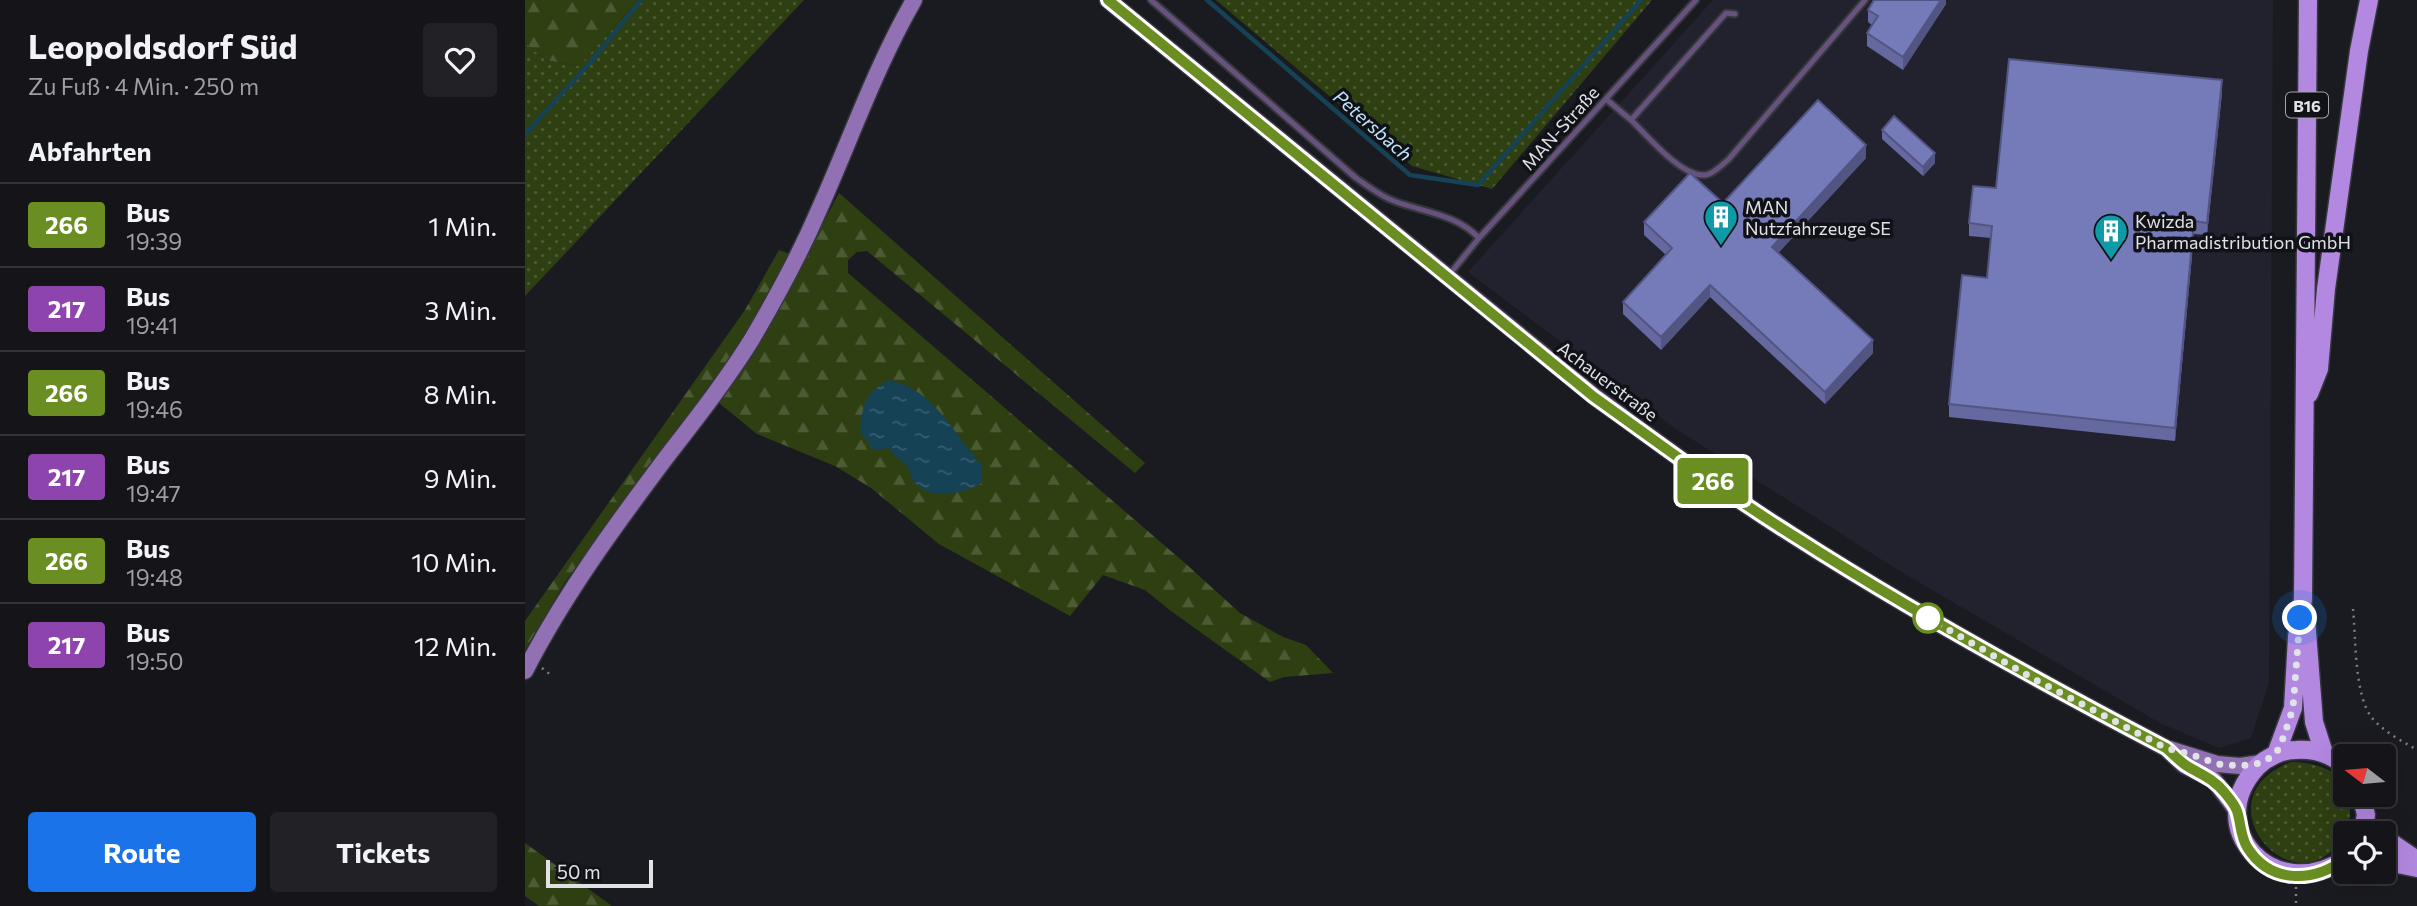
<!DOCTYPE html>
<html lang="de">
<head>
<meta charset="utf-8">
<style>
  body { margin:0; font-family:Commissioner,sans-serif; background:#212126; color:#f1f3f6; height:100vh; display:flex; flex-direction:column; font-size:26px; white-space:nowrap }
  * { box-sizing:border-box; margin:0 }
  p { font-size:23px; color:#9d9ea2 }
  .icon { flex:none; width:38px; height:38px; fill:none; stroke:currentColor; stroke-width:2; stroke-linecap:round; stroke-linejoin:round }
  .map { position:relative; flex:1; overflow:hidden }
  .details { display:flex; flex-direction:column; background:#141419; width:525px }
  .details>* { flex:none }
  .badge { padding:0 14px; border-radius:5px; font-size:24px; line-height:46px }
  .needle { width:46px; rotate:286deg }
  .buttons { position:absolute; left:1808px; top:744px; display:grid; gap:14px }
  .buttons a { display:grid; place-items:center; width:63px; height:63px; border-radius:7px; background:#141419; box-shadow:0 7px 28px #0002,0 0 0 2px #333338; font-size:35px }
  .scale { position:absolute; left:21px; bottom:18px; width:107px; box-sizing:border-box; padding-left:7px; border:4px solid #e1e2e6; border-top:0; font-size:19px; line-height:24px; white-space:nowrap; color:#e1e2e6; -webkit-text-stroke:5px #111218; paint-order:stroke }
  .you { position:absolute; width:35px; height:35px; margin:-18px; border:5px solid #fff; border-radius:50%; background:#1a73e8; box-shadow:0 0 0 10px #1a73e833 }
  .map>.badge { position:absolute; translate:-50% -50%; box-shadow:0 0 0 4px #fff }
  h2 { padding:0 28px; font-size:26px; line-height:63px }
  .round { display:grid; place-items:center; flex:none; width:74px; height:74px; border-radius:7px; background:#212126 }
  .summary { display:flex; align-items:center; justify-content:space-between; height:119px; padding:0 28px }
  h1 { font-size:33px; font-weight:700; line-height:52px }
  .button { display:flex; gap:14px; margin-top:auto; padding:14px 28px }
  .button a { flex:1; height:80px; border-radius:7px; background:#1a73e8; color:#fff; font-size:28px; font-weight:700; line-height:80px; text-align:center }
  .button a+a { background:#212126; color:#f1f3f6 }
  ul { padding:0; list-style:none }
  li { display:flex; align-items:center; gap:21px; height:84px; padding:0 28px; border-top:2px solid #333338 }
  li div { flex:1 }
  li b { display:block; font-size:26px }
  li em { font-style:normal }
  li .badge { min-width:77px; font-weight:700; text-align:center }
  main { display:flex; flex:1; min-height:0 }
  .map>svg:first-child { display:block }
</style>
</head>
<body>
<main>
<section class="details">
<div class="summary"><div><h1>Leopoldsdorf Süd</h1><p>Zu Fuß · 4 Min. · 250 m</p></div><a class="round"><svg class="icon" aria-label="heart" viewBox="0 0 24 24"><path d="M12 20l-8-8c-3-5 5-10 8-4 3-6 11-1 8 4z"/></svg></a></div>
<h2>Abfahrten</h2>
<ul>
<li><span class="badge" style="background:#6b8e23;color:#fff">266</span><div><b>Bus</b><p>19:39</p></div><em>1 Min.</em></li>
<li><span class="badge" style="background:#8e44ad;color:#fff">217</span><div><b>Bus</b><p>19:41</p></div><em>3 Min.</em></li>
<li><span class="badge" style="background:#6b8e23;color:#fff">266</span><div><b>Bus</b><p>19:46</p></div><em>8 Min.</em></li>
<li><span class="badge" style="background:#8e44ad;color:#fff">217</span><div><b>Bus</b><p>19:47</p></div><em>9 Min.</em></li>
<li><span class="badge" style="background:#6b8e23;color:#fff">266</span><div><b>Bus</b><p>19:48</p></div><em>10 Min.</em></li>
<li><span class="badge" style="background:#8e44ad;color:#fff">217</span><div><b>Bus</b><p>19:50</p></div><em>12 Min.</em></li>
</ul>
<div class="button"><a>Route</a><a>Tickets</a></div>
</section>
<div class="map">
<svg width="1892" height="906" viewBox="0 0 1892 906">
  <defs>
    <pattern id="grass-dots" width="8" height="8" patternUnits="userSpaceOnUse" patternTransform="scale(1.75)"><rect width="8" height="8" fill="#2e4012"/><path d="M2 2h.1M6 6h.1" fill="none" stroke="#4c5b34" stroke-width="1.8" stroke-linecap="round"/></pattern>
    <pattern id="forest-firs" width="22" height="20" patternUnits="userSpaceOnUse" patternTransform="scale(1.75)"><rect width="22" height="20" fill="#2e4012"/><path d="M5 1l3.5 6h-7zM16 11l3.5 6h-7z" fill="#4c5b34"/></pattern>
    <pattern id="water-ripples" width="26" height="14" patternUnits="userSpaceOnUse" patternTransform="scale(1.75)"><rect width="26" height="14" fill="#164255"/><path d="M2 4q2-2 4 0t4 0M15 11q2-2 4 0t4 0" fill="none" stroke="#385d6d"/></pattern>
  </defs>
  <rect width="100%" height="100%" fill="#1a1b21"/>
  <path fill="#21222e" d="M1188,0H1748L1744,683L1726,738L1694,748L1635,723L1378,573L1151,429L943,272Z"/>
  <path fill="url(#grass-dots)" d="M113,0H279L0,296V43L21,60L54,66Z
    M691,0H1127L967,189L887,166Z
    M1766,762C1786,762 1820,769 1820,794L1822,795C1828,813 1825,830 1813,845C1761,905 1675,796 1766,762Z"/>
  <path fill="url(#forest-firs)" d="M0,0H113L54,66L21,60L0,43Z
    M314,193L620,463L610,473L342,251L332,252L323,260V273L661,564L715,613L758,637L781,645L808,673L759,677L745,682L646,611L620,590L578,575L545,616L414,544L346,488L310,466L232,434L194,403L243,327Z
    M254,250L265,254L233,315L204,359L40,582L0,650V621L220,310Z
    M0,843L87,906H14L0,896Z"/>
  <path fill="url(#water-ripples)" d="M363,380C410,389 427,433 457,465V483C440,493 405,501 390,483C386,478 386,473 383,468C377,460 368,456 364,448L351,450L345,448L344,442L335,432C338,404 338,396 363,380Z"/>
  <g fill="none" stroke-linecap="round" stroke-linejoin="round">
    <path stroke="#164255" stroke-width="4.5" d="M682,0L885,175L953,185L1116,0
      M0,134L64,64L116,0"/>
    <g stroke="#36373d" stroke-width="9">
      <path id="lane" d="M626,0L831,178C843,186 855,196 869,201C898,212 931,214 954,238
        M1081,99L1106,120L1201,13L1210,14
        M1106,120C1122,135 1156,177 1180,175C1189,174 1196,165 1203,160L1340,0
        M924,275L954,238L1171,0"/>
    </g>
    <g stroke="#36373d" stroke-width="19">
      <path id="secondary" d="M583,0L1069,396C1135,444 1200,493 1269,536C1389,613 1515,682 1641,748L1659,765L1689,780L1712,811
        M0,671C39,595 89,527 140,459C170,420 201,381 227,339C251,298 274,256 293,212C325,141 350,68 389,0
        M1644,749L1692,764L1715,766L1736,763"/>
    </g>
    <g stroke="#36373d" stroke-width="21">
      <path id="primary" d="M1784,394L1794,369L1801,289L1834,51L1844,0
        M1781,619L1789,722L1799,753
        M1751,754L1768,708L1772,637L1778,599L1783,0
        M1820,767C1807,754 1789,749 1771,750C1757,750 1742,757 1732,767C1676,827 1748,906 1820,859
        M1836,794L1841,815L1837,833
        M1858,837L1892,860
        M1858,861L1892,868"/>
    </g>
    <path stroke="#7d7e83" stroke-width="2.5" stroke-dasharray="2 5" stroke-linecap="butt" d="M1828,609C1831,638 1829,695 1847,718C1859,732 1877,741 1892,750
      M17,668L27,676
      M1771,887V906"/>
    <use href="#lane" stroke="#66527c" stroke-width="5"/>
    <use href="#secondary" stroke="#9171b4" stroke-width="16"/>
    <use href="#primary" stroke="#b288e0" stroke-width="18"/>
  </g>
  <path fill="#65699f" d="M1421,0V4L1378,70L1342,46V33L1347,25L1343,22V10Z
    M1697,93L1682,235L1669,234L1650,441L1424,417V404L1462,278L1466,238L1444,236V223L1471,188Z
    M1357,130L1410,163L1398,176L1357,139Z
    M1341,158L1253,253L1348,353L1300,404L1185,297L1136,350L1098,314V302L1141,255L1119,235V222L1198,203Z"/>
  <path fill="#525582" d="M1416,0H1421V4L1378,70V57Z
    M1697,80V93L1682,235V223Z
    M1341,145V158L1247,260V247Z
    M1410,153V163L1398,176V167Z
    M1669,221V234L1650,441V428Z
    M1185,285V297L1136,350V337Z
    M1348,340V353L1300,404V392Z"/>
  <path fill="#757ab9" stroke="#525582" stroke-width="2" d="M1349,0H1416L1378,57L1342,33L1353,16L1343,10Z
    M1484,59L1697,80L1682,223L1669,221L1650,428L1424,404L1437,275L1462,278L1467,226L1444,223L1448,186L1471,188Z
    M1293,100L1341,145L1247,247L1348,340L1300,392L1185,285L1136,337L1098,302L1147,248L1119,222L1165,173L1198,203Z
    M1369,116L1410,153L1398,167L1357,130Z"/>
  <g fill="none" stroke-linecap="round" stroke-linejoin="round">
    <g stroke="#fff" stroke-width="16">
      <path id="line" d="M583,0L1069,397C1135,444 1200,493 1269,536C1389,613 1515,682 1641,748C1648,754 1654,761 1662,766C1677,775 1689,779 1700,793C1704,798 1710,805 1712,811C1716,823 1715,835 1722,847C1745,884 1788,883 1820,859"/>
    </g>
    <use href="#line" stroke="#6b8e23" stroke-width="10"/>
    <path stroke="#e1e2e6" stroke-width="7" stroke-dasharray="0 12.6" d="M1403,618L1511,680L1641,748L1665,754L1692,764L1715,766L1736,763L1751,754L1759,736L1768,708L1775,618"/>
  </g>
  <defs>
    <g id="building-pin" transform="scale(1.75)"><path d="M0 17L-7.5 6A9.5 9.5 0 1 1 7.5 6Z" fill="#0f9aa8" stroke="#111218"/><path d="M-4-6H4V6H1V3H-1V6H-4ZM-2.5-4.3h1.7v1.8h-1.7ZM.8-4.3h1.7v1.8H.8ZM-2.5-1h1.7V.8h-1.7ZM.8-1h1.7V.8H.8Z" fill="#fff"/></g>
  </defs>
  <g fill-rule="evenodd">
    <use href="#building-pin" x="1196" y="217"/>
    <use href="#building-pin" x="1586" y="231"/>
  </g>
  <circle fill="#fff" stroke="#6b8e23" stroke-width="3.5" cx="1403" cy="618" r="14"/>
  <g text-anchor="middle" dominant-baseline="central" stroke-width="7" stroke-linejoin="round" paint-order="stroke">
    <rect fill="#111218" stroke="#a3a4a8" stroke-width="2" x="1761" y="92.5" width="42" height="25" rx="5"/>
    <g font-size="16" font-weight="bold" fill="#e1e2e6">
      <text x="1782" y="105">B16</text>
    </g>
    <g font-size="18" fill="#e1e2e6" stroke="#111218">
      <text transform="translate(1035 128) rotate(-48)">MAN-Straße</text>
      <text transform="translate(1083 381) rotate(37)">Achauerstraße</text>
    </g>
    <g font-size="18" fill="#e1e2e6" stroke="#111218" text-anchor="start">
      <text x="1220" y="207">MAN<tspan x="1220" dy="21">Nutzfahrzeuge SE</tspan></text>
      <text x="1610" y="221">Kwizda<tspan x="1610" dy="21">Pharmadistribution GmbH</tspan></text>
    </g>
    <g font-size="19" font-style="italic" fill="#bee6fb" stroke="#111218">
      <text transform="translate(848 125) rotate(41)">Petersbach</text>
    </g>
  </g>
</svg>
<div class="buttons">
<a><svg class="needle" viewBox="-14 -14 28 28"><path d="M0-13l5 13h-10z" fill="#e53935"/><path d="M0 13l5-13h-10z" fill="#9d9ea2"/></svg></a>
<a><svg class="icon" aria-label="locate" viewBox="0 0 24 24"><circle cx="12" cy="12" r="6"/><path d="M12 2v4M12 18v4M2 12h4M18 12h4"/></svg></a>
</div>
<div class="scale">50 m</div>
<div class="you" style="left:1775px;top:618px"></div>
<b class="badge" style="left:1188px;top:481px;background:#6b8e23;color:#fff">266</b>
</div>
</main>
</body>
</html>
